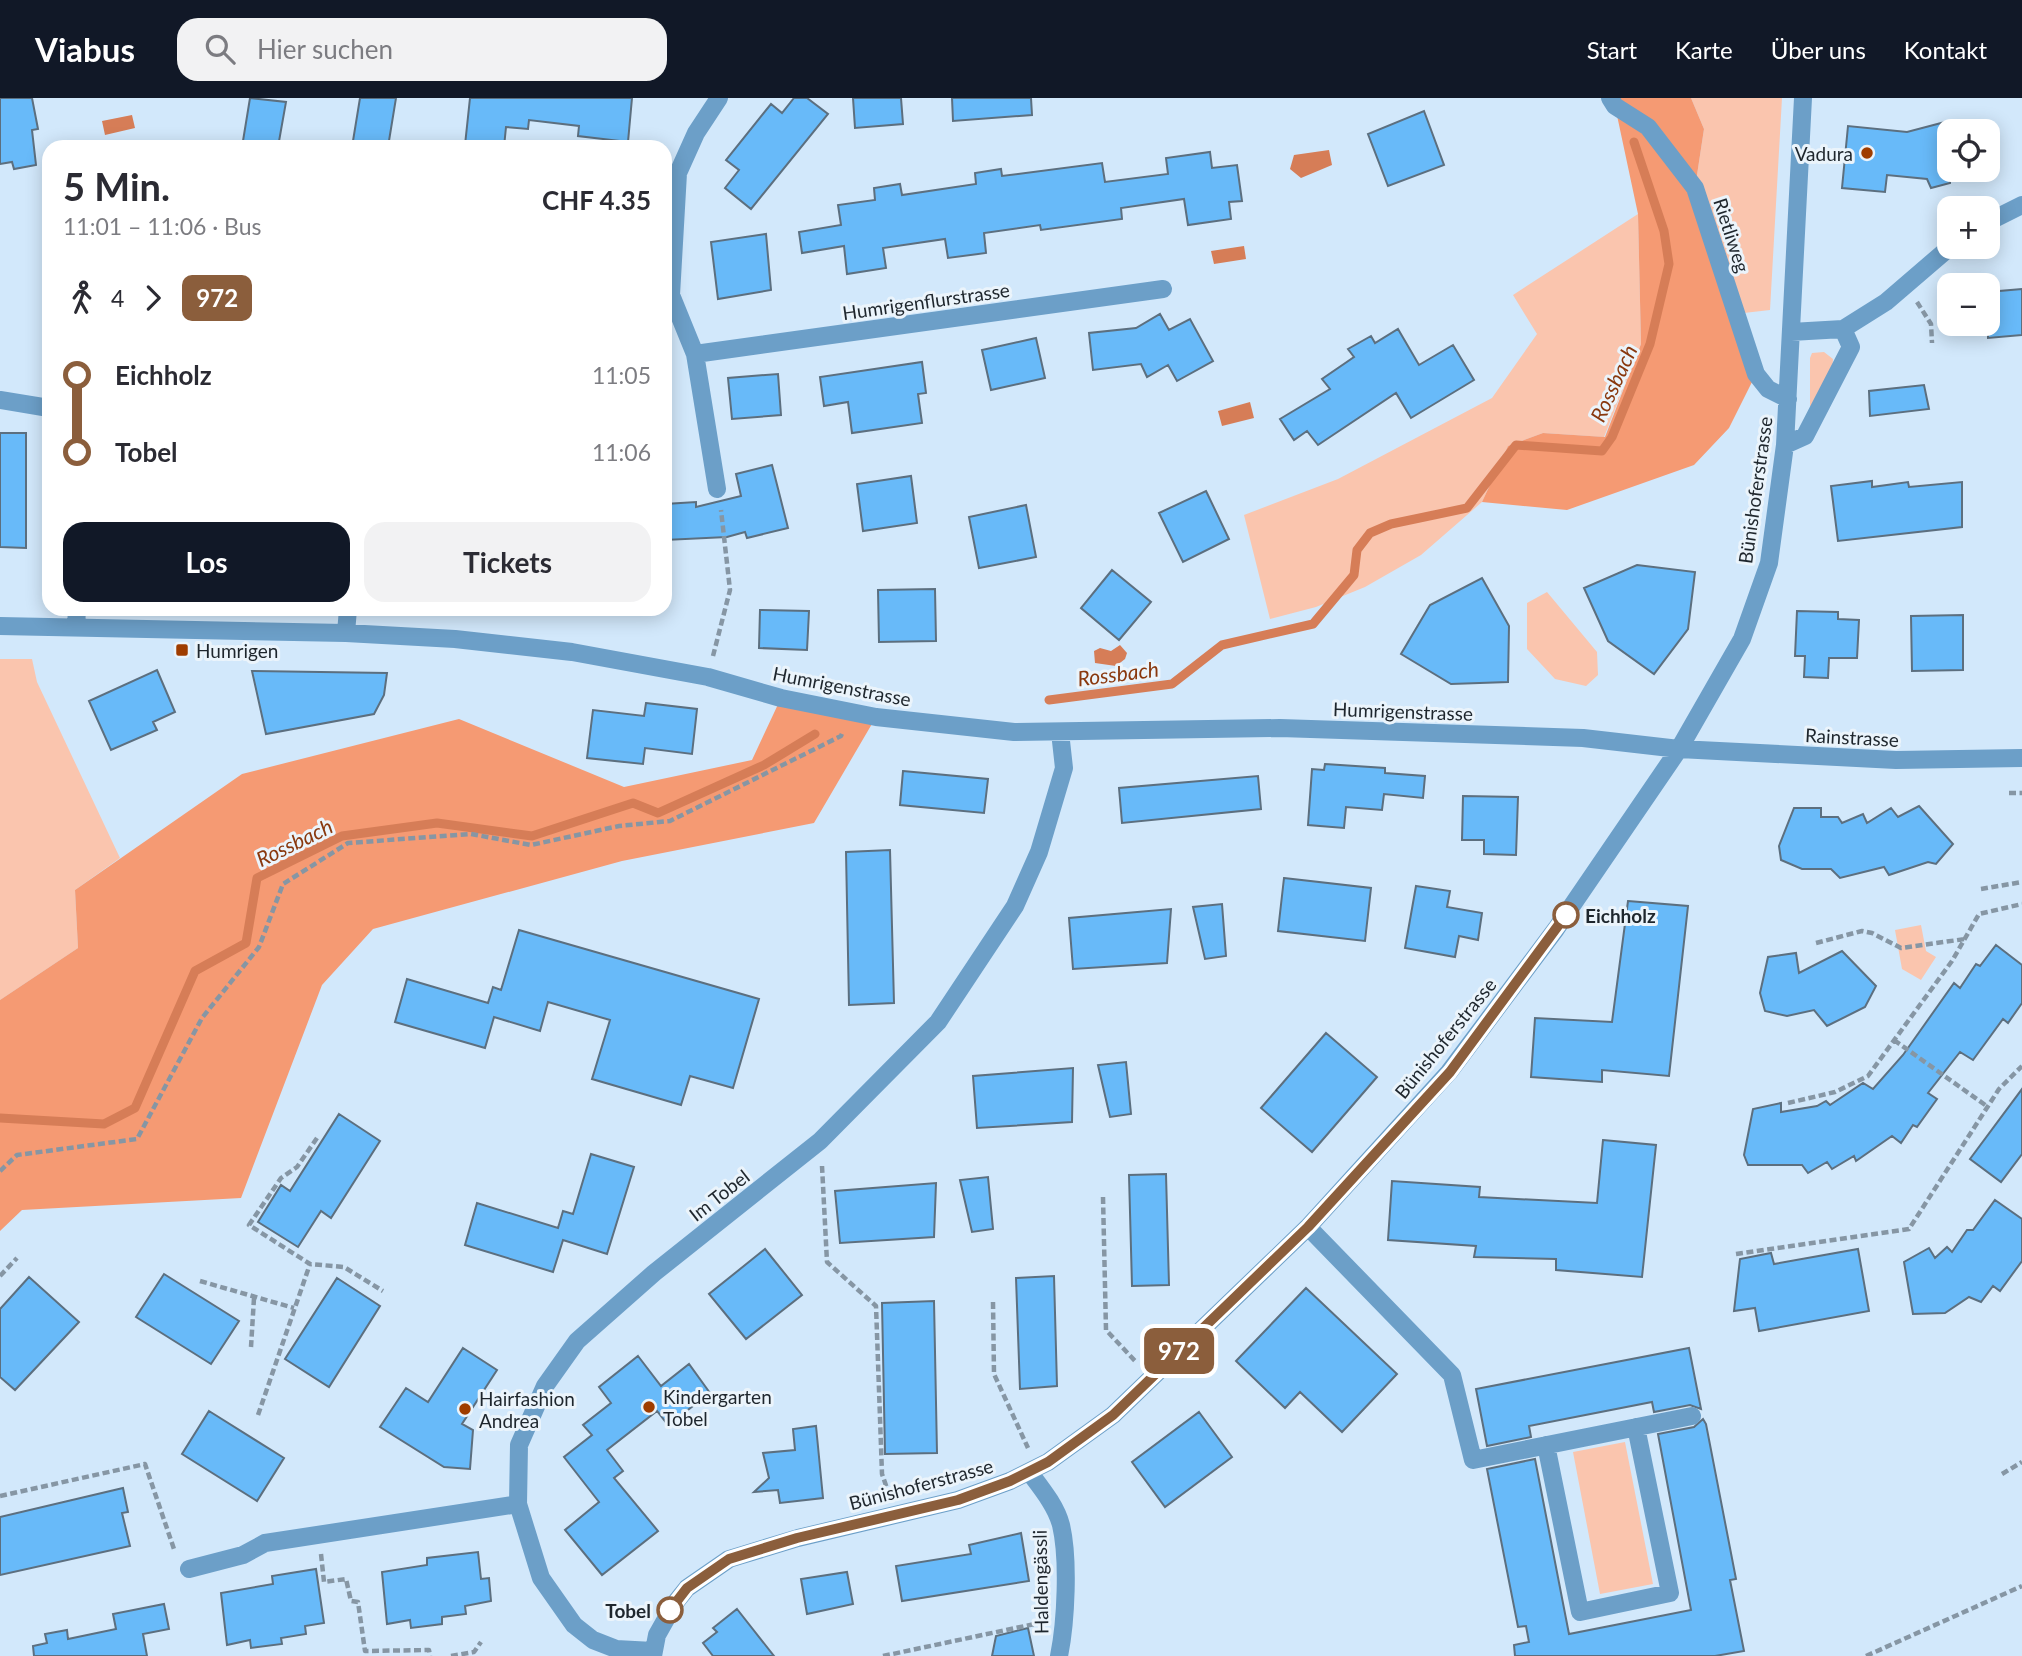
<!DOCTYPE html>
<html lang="de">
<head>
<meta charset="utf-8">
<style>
  body { margin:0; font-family:Lato,sans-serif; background:#f2f2f3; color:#2b2b33; height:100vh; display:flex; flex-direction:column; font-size:26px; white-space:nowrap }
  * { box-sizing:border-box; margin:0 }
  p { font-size:23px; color:#7c7c81 }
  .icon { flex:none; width:38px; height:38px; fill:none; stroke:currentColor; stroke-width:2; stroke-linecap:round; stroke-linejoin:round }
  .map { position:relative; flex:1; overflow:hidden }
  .sheet { position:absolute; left:42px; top:42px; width:630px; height:476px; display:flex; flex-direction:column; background:#fff; border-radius:21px; box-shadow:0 4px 18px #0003 }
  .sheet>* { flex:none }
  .badge { padding:0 14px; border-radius:10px; font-size:24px; line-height:46px }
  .tools { position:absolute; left:1937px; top:21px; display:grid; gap:14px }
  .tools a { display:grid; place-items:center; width:63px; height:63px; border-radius:14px; background:#fff; box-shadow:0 4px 18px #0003; font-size:35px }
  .map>.badge { position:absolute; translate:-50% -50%; box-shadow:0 0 0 4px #fff }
  .legs { display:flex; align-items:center; gap:10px; height:77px; padding:0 21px; font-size:23px }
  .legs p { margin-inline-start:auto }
  .summary { display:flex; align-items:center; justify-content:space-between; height:119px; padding:0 21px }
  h1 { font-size:38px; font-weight:700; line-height:52px }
  .primary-button { display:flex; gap:14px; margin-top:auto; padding:14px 21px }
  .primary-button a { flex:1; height:80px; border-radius:21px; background:#111827; color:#fff; font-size:28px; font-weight:700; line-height:80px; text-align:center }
  .primary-button a+a { background:#f2f2f3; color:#2b2b33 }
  ul { padding:0 21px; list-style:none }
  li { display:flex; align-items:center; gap:24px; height:77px; font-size:26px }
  li i { display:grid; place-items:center; width:10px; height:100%; margin:0 9px; background:currentColor }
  li i::after { content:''; width:18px; height:18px; margin:-9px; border:5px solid; border-radius:50%; background:#fff }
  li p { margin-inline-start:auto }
  li:first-child i { background:linear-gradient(#0000 50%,currentColor 0) }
  li:last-child i { background:linear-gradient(currentColor 50%,#0000 0) }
  header { display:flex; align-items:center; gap:42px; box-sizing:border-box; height:98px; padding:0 35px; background:#111827; color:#fff }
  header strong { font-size:33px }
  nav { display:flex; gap:38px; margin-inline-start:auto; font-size:24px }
  .search { width:490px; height:63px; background:#f2f2f3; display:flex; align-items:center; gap:18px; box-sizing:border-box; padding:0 24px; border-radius:21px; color:#7c7c81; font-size:26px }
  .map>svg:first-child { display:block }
</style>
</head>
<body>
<header>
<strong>Viabus</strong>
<div class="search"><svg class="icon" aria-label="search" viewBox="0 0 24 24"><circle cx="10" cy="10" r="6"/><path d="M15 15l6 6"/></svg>Hier suchen</div>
<nav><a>Start</a><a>Karte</a><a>Über uns</a><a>Kontakt</a></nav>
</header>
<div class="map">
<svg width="2022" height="1558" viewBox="0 0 2022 1558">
  <rect width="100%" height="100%" fill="#d2e8fb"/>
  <path fill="#fac5ae" d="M1691,0H1782L1770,212L1735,216L1695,90L1704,31Z
    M1638,116L1641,246L1604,339L1543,335L1508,348L1482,404L1421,457L1365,489L1316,509L1270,521L1244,417L1338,381L1492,300L1537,236L1513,197Z
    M1824,254L1833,261L1832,274L1810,309V260L1812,255Z
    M1547,494L1597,554L1598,577L1586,588L1555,581L1527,551V505Z
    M0,561H32L37,584L120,760L75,792L78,850L0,902Z
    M1921,827L1926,853L1936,859L1921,882L1902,871L1895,832Z
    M1625,1344L1653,1486L1600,1496L1573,1354Z"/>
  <path fill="#f59a73" d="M1610,0H1691L1704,31L1695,90L1756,276L1729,330L1694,367L1567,412L1482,404L1508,348L1543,335L1605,339L1641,246L1638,116L1615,8Z
    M781,600L876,619L814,725L622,763L373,831L322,887L241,1100L22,1112L0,1133V902L78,850L75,792L242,676L459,621L624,689L752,662Z"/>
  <path fill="#d67d57" d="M132,17L135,30L105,37L102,23Z
    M1329,52L1332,67L1301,80L1290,71L1294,57Z
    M1244,148L1246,161L1214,166L1211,153Z
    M1250,304L1254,320L1222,328L1218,313Z
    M1120,547L1127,555L1125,561L1116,568L1095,565L1094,553L1100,550L1111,553Z"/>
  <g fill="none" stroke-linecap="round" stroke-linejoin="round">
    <path stroke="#d67d57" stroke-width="9" d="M1049,602L1172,586L1222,547L1313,526L1354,477L1357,452L1370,435L1391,426L1467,410L1516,347L1602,353L1612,339L1650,246L1669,166L1664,133L1634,44
      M0,1020L104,1026L135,1010L195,873L246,845L257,780L342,738L437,725L532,738L633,705L658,715L764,667L815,636"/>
  </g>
  <path fill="#68baf9" stroke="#5c6f7f" stroke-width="2" d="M0,0H32L38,31L32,32L36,67L14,71L12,64L0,66Z
    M250,0L286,4L278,49H242Z
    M360,0H396L388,49H352Z
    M470,0H632L628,44L578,38L579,28L529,22L528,31L506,29L504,49L465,47Z
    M794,0H807L828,16L751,111L725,90L739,72L726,62L771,6L782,15Z
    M853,0H901L903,26L855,30Z
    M952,0H1031L1032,17L953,23Z
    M1424,13L1444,67L1388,88L1368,36Z
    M1945,24L1950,38V85L1931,90L1927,81L1887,77L1885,94L1842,90L1848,28L1907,34Z
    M1210,54L1212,70L1237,67L1242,103L1229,104L1231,121L1188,127L1184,101L1121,110L1122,121L1041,132L1040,127L984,135L986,155L948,160L945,141L883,150L886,170L847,176L844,148L802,155L799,134L841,127L838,107L875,102L874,90L900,86L902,97L976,86L975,75L1001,71L1002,78L1102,65L1105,84L1168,76L1166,60Z
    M766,136L771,192L718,201L711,144Z
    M2022,191V237L1988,240V194Z
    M1160,216L1169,232L1190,221L1213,263L1177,283L1168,267L1147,279L1141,266L1093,272L1089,235L1136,230Z
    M1398,231L1419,267L1453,247L1474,282L1411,320L1396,295L1318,347L1307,333L1294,342L1280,321L1330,291L1322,281L1354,259L1348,251L1371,238L1375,245Z
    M1036,240L1045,280L991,292L982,252Z
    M922,264L926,295L918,296L922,325L852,335L848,304L824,308L820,279Z
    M778,276L781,317L732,321L728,280Z
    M1924,287L1929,311L1870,318L1869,293Z
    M0,335H26V450L0,449Z
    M772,367L788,430L747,440L745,434L727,439L665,442V406L696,404V409L741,398L736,376Z
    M911,378L917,425L863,433L857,386Z
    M1872,383V389L1908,384L1909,389L1962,384V429L1838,443L1831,388Z
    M1206,393L1229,441L1183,464L1159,415Z
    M1026,407L1036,459L979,470L969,419Z
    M1637,467L1695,474L1688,531L1654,576L1608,543L1584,490Z
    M1112,472L1151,504L1119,542L1081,510Z
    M1482,480L1509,528L1508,584L1451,586L1401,556L1430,507Z
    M935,491L936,543L879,544L878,492Z
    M760,512L809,513L807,552L759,550Z
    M1797,513L1838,514V521L1859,522L1857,560H1829L1828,580L1804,579L1805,558H1795Z
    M1963,517V572L1912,573L1911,518Z
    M157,572L175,614L153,624L157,632L111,652L89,603Z
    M252,573L387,575L384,597L374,616L266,636Z
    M646,605L697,611L692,656L645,650L643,666L587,660L593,612L644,618Z
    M1325,666L1385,670V675L1425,678L1423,700L1384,696L1382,712L1346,709L1344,730L1308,727L1312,671L1324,672Z
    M903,673L988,681L984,715L900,707Z
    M1258,678L1261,711L1122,725L1119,690Z
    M1463,698L1518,699L1516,757L1484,756V742H1462Z
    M1919,708L1953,746L1936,766L1928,764L1889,777L1884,769L1840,780L1831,771H1802L1781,762L1779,748L1794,710H1821V719H1838L1842,725L1863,716L1867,725L1891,710L1898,719Z
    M890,752L894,905L849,907L846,754Z
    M1284,780L1371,790L1365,843L1278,833Z
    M1416,788L1450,793L1447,809L1482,815L1478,842L1459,838L1455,859L1405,850Z
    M1628,803L1688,808L1669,978L1602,972V984L1531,979L1535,920L1612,924Z
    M1222,806L1226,858L1205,861L1193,809Z
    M1171,811L1167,865L1073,871L1069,820Z
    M519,832L759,901L733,990L690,978L681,1007L592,981L610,922L548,904L540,933L494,919L485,950L395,924L407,881L488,905L493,889L501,892Z
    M1996,847L2022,867V905L2008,925L2003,921L1973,962L1960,954L1928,995L1937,1001L1917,1029L1913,1027L1901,1045L1892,1038L1856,1063L1854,1058L1832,1071L1827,1064L1808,1075L1802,1067H1748L1744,1057L1753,1011L1781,1005V1014L1817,1008L1826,1003L1830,1007L1863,985L1873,991L1903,957L1954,885L1960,890L1976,866L1980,868Z
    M1842,853L1876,888L1865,909L1827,928L1814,912L1787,918L1765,913L1760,895L1768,859L1796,855L1799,875Z
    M1326,935L1377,979L1312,1054L1261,1010Z
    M1126,964L1131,1016L1110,1019L1098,967Z
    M1073,970L1072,1024L977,1030L973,978Z
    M2022,991V1056L2001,1084L1970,1061Z
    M339,1016L380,1043L331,1120L321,1113L298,1149L258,1124L281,1087L290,1093Z
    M1603,1042L1656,1047L1642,1179L1556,1172V1161L1474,1159L1476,1148L1388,1142L1392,1083L1480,1089L1479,1099L1597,1105Z
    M591,1056L634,1069L607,1156L563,1142L553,1174L465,1147L477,1105L558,1130L563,1113L573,1116Z
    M1166,1076L1169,1187L1132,1188L1129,1077Z
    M988,1079L993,1131L972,1134L960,1082Z
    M936,1085L934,1139L840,1145L835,1093Z
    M1995,1102L2022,1121V1163L2000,1193L1993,1188L1981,1204L1969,1199L1945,1215L1913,1216L1904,1164L1929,1150L1935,1160L1947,1149L1952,1154L1967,1132H1973Z
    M765,1151L802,1197L746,1241L709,1196Z
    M1858,1151L1869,1213L1759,1233L1755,1210L1734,1213L1740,1161L1771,1155L1774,1166Z
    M164,1176L239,1223L211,1266L136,1219Z
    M1054,1178L1057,1288L1020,1291L1016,1180Z
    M29,1179L79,1224L15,1292L0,1279V1211Z
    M337,1180L380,1208L329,1289L285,1261Z
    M1306,1190L1397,1276L1342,1334L1300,1294L1285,1310L1236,1263Z
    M934,1203L937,1355L885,1356L882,1205Z
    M463,1250L497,1272L462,1326L473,1332L470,1371L444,1369L380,1329L406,1290L428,1304Z
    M1689,1250L1701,1311L1690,1307L1654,1314L1652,1304L1529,1328L1531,1339L1487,1348L1476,1291Z
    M638,1258L661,1288L689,1266L710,1295L668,1327L657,1313L607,1352L623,1373L614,1380L658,1433L602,1477L565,1432L599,1404L564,1359L592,1337L583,1327L611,1305L599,1289Z
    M209,1313L284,1360L257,1403L182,1356Z
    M1199,1314L1232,1359L1165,1409L1132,1364Z
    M1703,1321L1706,1326L1736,1481L1730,1482L1744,1553L1715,1558H1515L1514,1547L1529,1544L1526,1528L1518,1529L1487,1371L1535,1361L1569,1536L1691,1512L1658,1336L1694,1329Z
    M816,1328L823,1400L780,1405L778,1392L754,1394L769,1380L763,1355L795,1352L793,1331Z
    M123,1390L128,1414L122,1415L130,1448L0,1477V1419Z
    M1021,1435L1029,1483L902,1503L896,1468L971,1456L969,1447Z
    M478,1454L481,1481L489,1480L491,1503L465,1508L466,1516L442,1519V1526L411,1530L410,1522L387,1526L382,1474L427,1467V1460Z
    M316,1471L324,1525L305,1528L306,1536L281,1540L282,1546L251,1550L250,1542L227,1547L221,1495L273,1486L272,1478Z
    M847,1474L853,1506L807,1516L801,1481Z
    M164,1506L169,1531L143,1536L147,1558H34L33,1548L47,1545L45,1536L67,1532L68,1541L116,1531L113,1516Z
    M737,1511L774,1558H713L703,1545L717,1534L713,1530Z
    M1028,1530L1034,1558H992L996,1538Z"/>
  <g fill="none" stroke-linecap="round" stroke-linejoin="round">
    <path stroke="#8696a4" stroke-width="4.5" stroke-dasharray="7 3.5" stroke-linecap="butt" d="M1917,204L1931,226L1932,245
      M713,558L730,492L721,412
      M2009,695H2022
      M1981,791L2022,784
      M1816,845L1862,833L1872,835L1901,850L1965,841
      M1894,942L1988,1009
      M1788,1005L1835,994L1868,978L1952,863L1979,816L2022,806
      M317,1040L297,1069L281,1080L249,1127L310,1166L344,1169L383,1193
      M822,1068L827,1164L876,1208L882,1376L889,1396
      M0,1073L17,1057L137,1041L202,920L259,849L283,786L348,745L471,736L531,747L619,728L670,723L841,638L843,633
      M1103,1099L1106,1232L1137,1265
      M1736,1156L1909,1131L1999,991L2022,968
      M0,1178L17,1160
      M200,1183L294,1210
      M993,1204L994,1276L1028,1350
      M251,1249L254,1200
      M258,1317L310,1166
      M2002,1376L2022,1364
      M0,1398L145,1366L175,1454
      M321,1456L324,1484L346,1481L351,1503L358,1504L365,1553L429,1552L430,1558
      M451,1558L474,1554L481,1544
      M883,1558L1044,1524
      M1866,1558L2022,1488"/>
    <path stroke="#6c9fc8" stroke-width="18" d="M1610,0L1615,8L1648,29L1695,90L1756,276L1768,291L1788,301
      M1988,124L2022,107
      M1791,234L1843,231L1886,204L1950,149
      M695,256L1163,191
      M0,302L49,310
      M1785,347L1805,338L1851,249L1843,231
      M717,391L695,256L671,197L678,75L696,35L719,0
      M0,528L346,535L455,541L572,554L708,579L781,600L876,619L1014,634L1280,630L1583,640L1679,651L1896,662L2022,660
      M76,529L77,511
      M346,535L348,511
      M1308,1129L1452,1277L1473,1362L1692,1318
      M1546,1347L1580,1514L1670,1495L1636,1329
      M1030,1375C1042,1391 1056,1408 1061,1427C1069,1461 1066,1524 1059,1558
      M189,1471L243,1457L265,1445L518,1406
      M653,1553L616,1551L593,1542L574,1527L541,1480L518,1406L519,1347L545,1288L577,1243L654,1175L820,1043L938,924L1015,808L1039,754L1064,670L1060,634
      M653,1558L657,1537L675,1505L687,1490L729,1461L798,1440L958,1402L1010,1383L1048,1364L1113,1317L1308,1129L1449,974L1556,831L1679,651L1742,541L1769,465L1785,347L1803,0"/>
  </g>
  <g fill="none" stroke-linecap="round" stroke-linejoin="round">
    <g stroke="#fff" stroke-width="16">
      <path id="line-1" d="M670,1512L687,1490L729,1461L797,1440L958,1402L1010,1383L1048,1364L1113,1317L1308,1129L1450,974L1566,817"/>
    </g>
    <use href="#line-1" stroke="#8b5e3c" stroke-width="10"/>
  </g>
  <g fill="#9f3d00" stroke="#ebf4fb" stroke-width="2.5">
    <circle cx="1867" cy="55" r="7"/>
    <rect x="175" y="545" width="14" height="14" rx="3.5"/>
    <circle cx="649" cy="1309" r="7"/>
    <circle cx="465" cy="1311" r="7"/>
  </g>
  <g fill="#fff" stroke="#8b5e3c" stroke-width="3.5">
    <circle cx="1566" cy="817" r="12"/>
    <circle cx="670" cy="1512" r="12"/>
  </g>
  <g text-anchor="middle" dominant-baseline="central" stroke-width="6" stroke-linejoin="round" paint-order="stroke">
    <g font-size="19" fill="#1e262d" stroke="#ebf4fb" text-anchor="start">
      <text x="1853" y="55" text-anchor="end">Vadura</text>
      <text x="196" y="552">Humrigen</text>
      <text x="663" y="1298">Kindergarten<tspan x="663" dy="22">Tobel</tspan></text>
      <text x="479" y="1300">Hairfashion<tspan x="479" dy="22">Andrea</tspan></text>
    </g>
    <g font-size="19" fill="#1e262d" stroke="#ebf4fb">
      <text transform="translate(1732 137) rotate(72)">Rietliweg</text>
      <text transform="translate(926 203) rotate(-8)">Humrigenflurstrasse</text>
      <text transform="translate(1755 392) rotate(-82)">Bünishoferstrasse</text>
      <text transform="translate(842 588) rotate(11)">Humrigenstrasse</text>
      <text transform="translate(1403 613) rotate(2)">Humrigenstrasse</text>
      <text transform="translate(1852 639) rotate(3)">Rainstrasse</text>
      <text transform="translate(1445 940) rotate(-51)">Bünishoferstrasse</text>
      <text transform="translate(719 1097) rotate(-38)">Im Tobel</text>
      <text transform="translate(921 1386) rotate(-15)">Bünishoferstrasse</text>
      <text transform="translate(1040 1484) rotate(-91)">Haldengässli</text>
    </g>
    <g font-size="19" font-weight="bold" fill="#1e262d" stroke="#ebf4fb" text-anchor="start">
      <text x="1585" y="817">Eichholz</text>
      <text x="651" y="1512" text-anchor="end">Tobel</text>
    </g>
    <g font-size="21" font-style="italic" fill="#89380e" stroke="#ebf4fb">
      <text transform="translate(1613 285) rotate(-65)">Rossbach</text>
      <text transform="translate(1118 575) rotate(-7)">Rossbach</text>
      <text transform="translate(294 744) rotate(-26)">Rossbach</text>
    </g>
  </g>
</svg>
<div class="tools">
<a><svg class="icon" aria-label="locate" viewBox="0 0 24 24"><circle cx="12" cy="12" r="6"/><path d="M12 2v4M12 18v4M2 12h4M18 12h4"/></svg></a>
<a>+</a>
<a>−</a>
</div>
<b class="badge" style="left:1179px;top:1253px;background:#8b5e3c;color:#fff">972</b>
<section class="sheet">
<div class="summary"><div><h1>5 Min.</h1><p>11:01 – 11:06 · Bus</p></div><b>CHF 4.35</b></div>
<div class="legs"><svg class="icon" aria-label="walk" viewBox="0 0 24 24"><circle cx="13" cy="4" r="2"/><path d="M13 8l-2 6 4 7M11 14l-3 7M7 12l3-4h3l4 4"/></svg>4<svg class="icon" aria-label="forward" viewBox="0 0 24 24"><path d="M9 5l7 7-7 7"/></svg><b class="badge" style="background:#8b5e3c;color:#fff">972</b></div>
<ul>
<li><i style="color:#8b5e3c"></i><b>Eichholz</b><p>11:05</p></li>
<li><i style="color:#8b5e3c"></i><b>Tobel</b><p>11:06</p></li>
</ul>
<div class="primary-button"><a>Los</a><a>Tickets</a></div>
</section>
</div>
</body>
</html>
